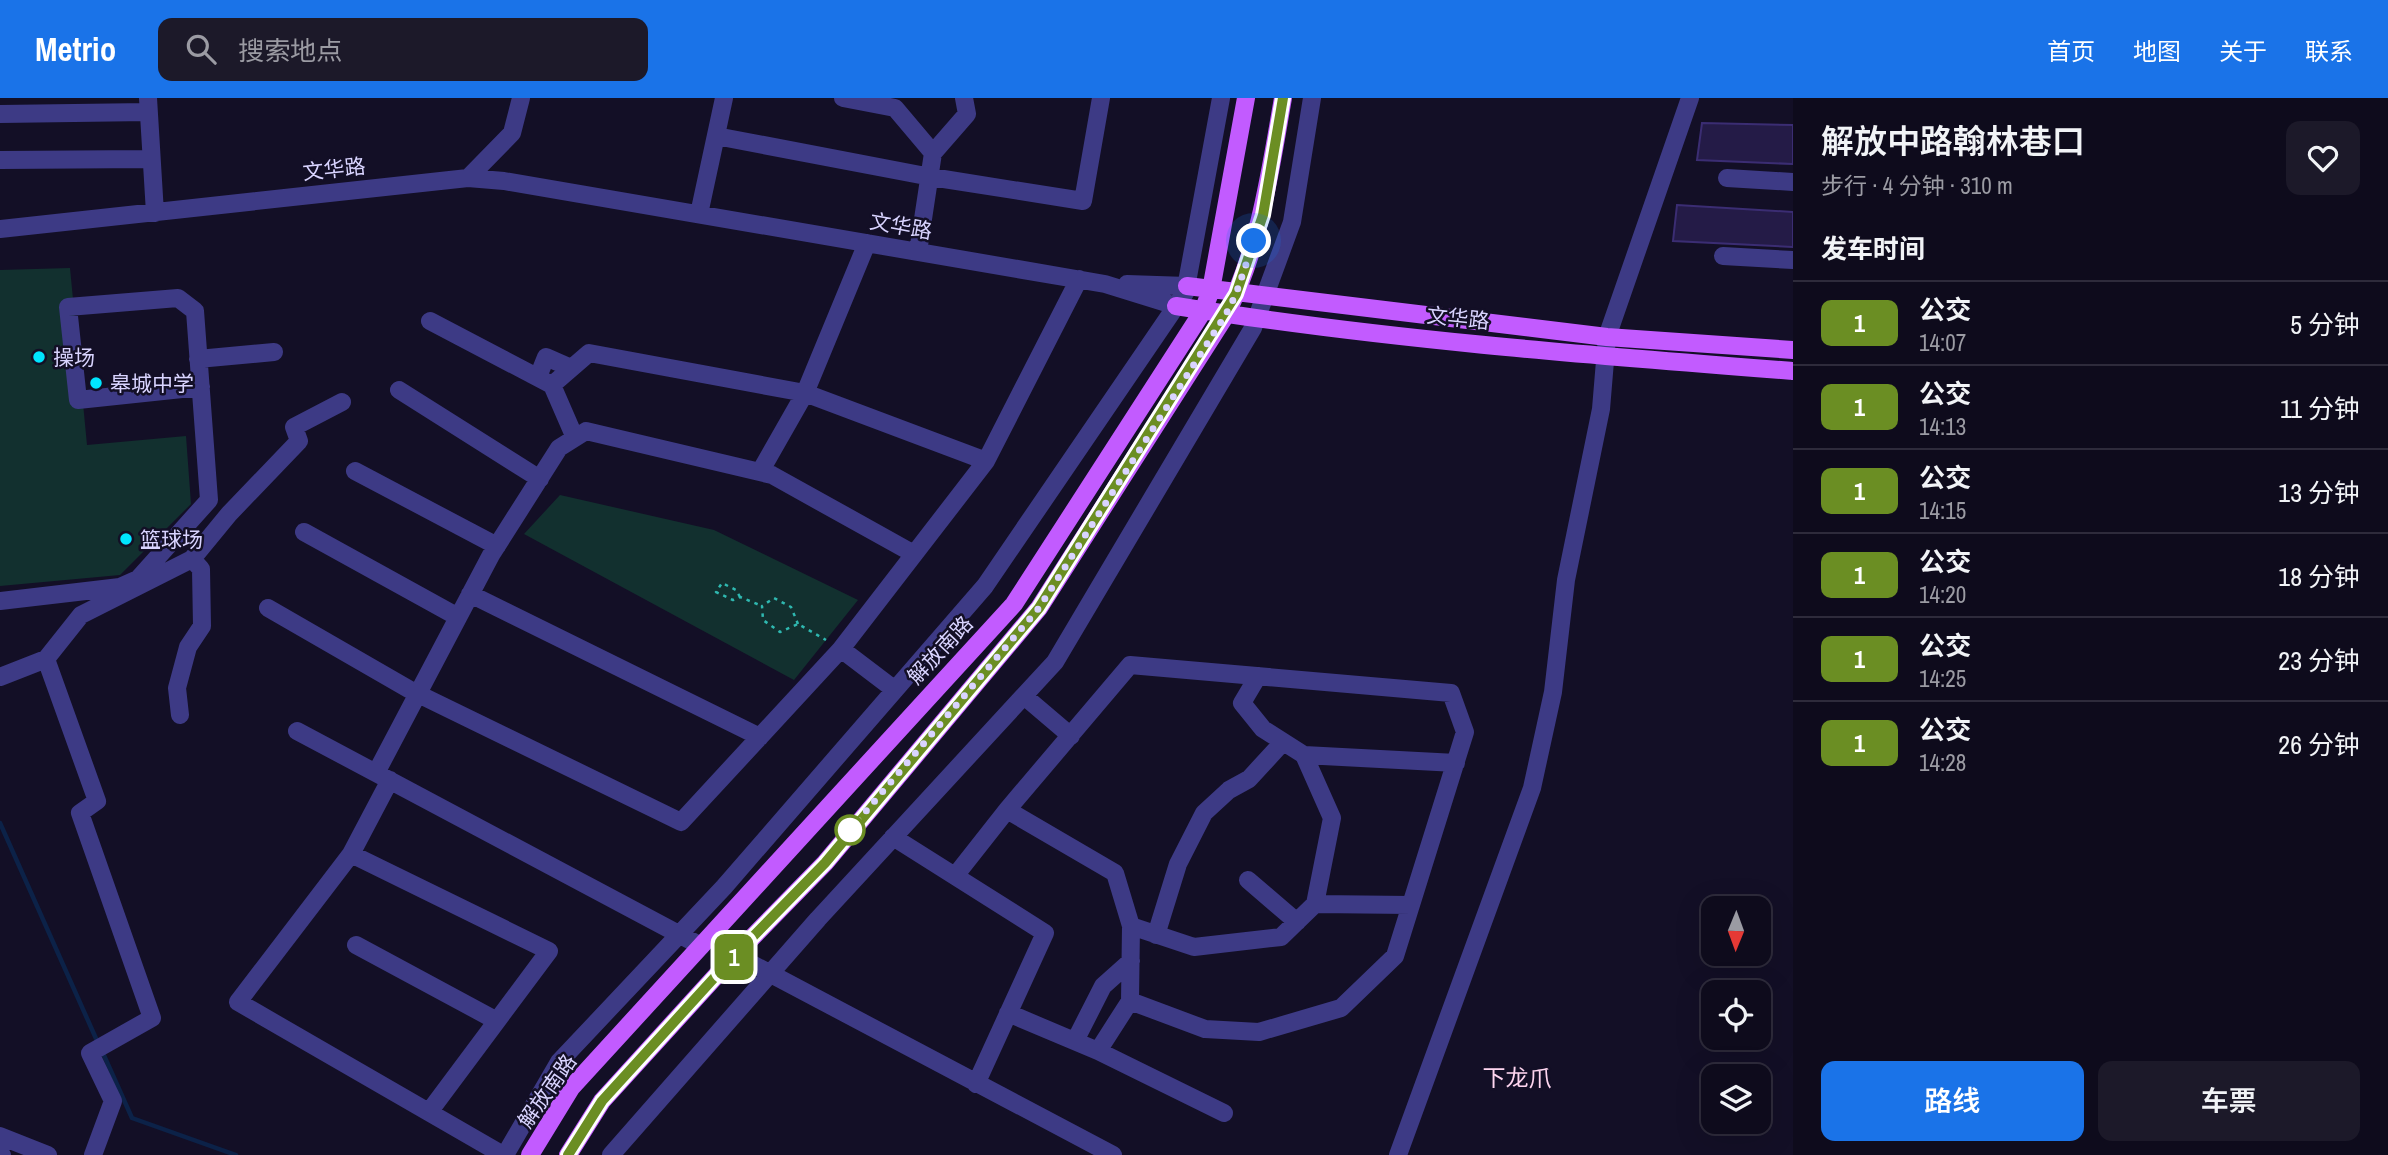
<!DOCTYPE html>
<html lang="zh">
<head>
<meta charset="utf-8">
<style>
  body { margin:0; font-family:"Archivo Narrow","Noto Sans SC",sans-serif; background:#1c1929; color:#f1f3f6; height:100vh; display:flex; flex-direction:column; font-size:26px; white-space:nowrap }
  * { box-sizing:border-box; margin:0 }
  p { font-size:23px; color:#9b9ba3 }
  .icon { flex:none; width:38px; height:38px; fill:none; stroke:currentColor; stroke-width:2; stroke-linecap:round; stroke-linejoin:round }
  .map { position:relative; flex:1; overflow:hidden }
  .side { display:flex; flex-direction:column; background:#0e0b1c; width:595px }
  .side>* { flex:none }
  .badge { padding:0 14px; border-radius:10px; font-size:24px; line-height:46px }
  .needle { width:46px; rotate:181deg }
  .tools { position:absolute; left:1701px; top:798px; display:grid; gap:14px }
  .tools a { display:grid; place-items:center; width:70px; height:70px; border-radius:14px; background:#0e0b1c; box-shadow:0 7px 28px #0002,0 0 0 2px #2e2b3b; font-size:35px }
  .you { position:absolute; width:35px; height:35px; margin:-18px; border:5px solid #fff; border-radius:50%; background:#1a73e8; box-shadow:0 0 0 10px #1a73e833 }
  .map>.badge { position:absolute; translate:-50% -50%; box-shadow:0 0 0 4px #fff }
  h2 { padding:0 28px; font-size:26px; line-height:63px }
  .round { display:grid; place-items:center; flex:none; width:74px; height:74px; border-radius:14px; background:#1c1929 }
  .overview { display:flex; align-items:center; justify-content:space-between; height:119px; padding:0 28px }
  h1 { font-size:33px; font-weight:600; line-height:52px }
  .primary-button { display:flex; gap:14px; margin-top:auto; padding:14px 28px }
  .primary-button a { flex:1; height:80px; border-radius:14px; background:#1a73e8; color:#fff; font-size:28px; font-weight:600; line-height:80px; text-align:center }
  .primary-button a+a { background:#1c1929; color:#f1f3f6 }
  ul { padding:0; list-style:none }
  li { display:flex; align-items:center; gap:21px; height:84px; padding:0 28px; border-top:2px solid #2e2b3b }
  li div { flex:1 }
  li b { display:block; font-size:26px }
  li em { font-style:normal }
  li .badge { min-width:77px; font-weight:700; text-align:center }
  header { display:flex; align-items:center; gap:42px; box-sizing:border-box; height:98px; padding:0 35px; background:#1a73e8; color:#fff }
  header strong { font-size:33px }
  nav { display:flex; gap:38px; margin-inline-start:auto; font-size:24px }
  .search { width:490px; height:63px; background:#1c1929; display:flex; align-items:center; gap:18px; box-sizing:border-box; padding:0 24px; border-radius:14px; color:#9b9ba3; font-size:26px }
  main { display:flex; flex:1; min-height:0 }
  .map>svg:first-child { display:block }
</style>
</head>
<body>
<header>
<strong>Metrio</strong>
<div class="search"><svg class="icon" aria-label="search" viewBox="0 0 24 24"><circle cx="10" cy="10" r="6"/><path d="M15 15l6 6"/></svg>搜索地点</div>
<nav><a>首页</a><a>地图</a><a>关于</a><a>联系</a></nav>
</header>
<main>
<div class="map">
<svg width="1793" height="1057" viewBox="0 0 1793 1057">
  <rect width="100%" height="100%" fill="#130f26"/>
  <path fill="#12302f" d="M70,170L87,347L186,338L191,406L120,477L0,488V172Z
    M560,397L714,432L858,502L794,582L524,436Z"/>
  <g fill="none" stroke-linecap="round" stroke-linejoin="round">
    <path stroke="#0c2248" stroke-width="4.5" d="M0,725L98,945
      M102,953L132,1020L236,1057"/>
  </g>
  <path fill="#241b47" stroke="#3b2d73" stroke-width="2" d="M1702,25L1793,27V66L1697,62Z
    M1677,107L1793,114V149L1673,143Z"/>
  <g fill="none" stroke-linecap="round" stroke-linejoin="round">
    <path stroke="#2fb8b0" stroke-width="2.5" stroke-dasharray="3.5 5" stroke-linecap="butt" d="M740,499L736,492L722,485L716,494L733,502L740,499L762,508
      M798,526L791,509L774,500L762,508L763,522L780,534L798,526L826,542"/>
    <path stroke="#3d3a85" stroke-width="18" d="M148,0L155,115
      M843,0L895,10L933,55
      M0,16L148,14
      M716,38L931,79L1083,103L1101,0
      M0,62L150,61
      M468,80L512,35L521,0
      M1727,80L1793,84
      M699,116L724,0
      M0,131L468,80L504,83L1105,186L1176,208
      M918,154L933,55L967,16L964,0
      M1723,158L1793,162
      M1127,186L1187,188
      M430,223L552,287L589,255L805,295L986,363
      M198,261L274,254
      M538,279L546,259L571,270
      M552,287L575,340
      M399,292L540,381
      M355,373L497,448
      M760,374L805,295L867,145
      M304,434L458,519
      M470,496L760,639
      M0,503L120,489L138,481L209,402L195,213L178,200L68,209L78,302L201,289
      M268,510L412,593L681,724L841,551L986,363L1079,181
      M841,551L895,592
      M0,579L46,561
      M1024,598L1071,638
      M180,617L177,590L188,549L202,528L201,471L192,461
      M297,633L701,848
      M1304,657L1456,665
      M376,675L491,457L559,350L586,333L772,377L914,456
      M390,682L351,756L238,904L503,1057
      M1007,712L1130,567L1451,595L1465,634L1395,858L1341,910L1259,934L1205,931L1130,903
      M893,739L1045,835L976,986
      M351,756L549,853L429,1014
      M955,778L1007,712L1115,775L1131,828L1130,903L1098,953L1008,915
      M1248,782L1297,824
      M1315,806L1411,807
      M1131,828L1194,849L1281,839L1315,806L1332,720L1304,657L1263,631L1242,605L1258,578
      M1156,837L1178,766L1204,715L1229,692L1249,681L1283,644
      M356,847L497,923
      M735,857L1113,1057
      M1075,943L1103,888L1131,863
      M1098,953L1224,1015
      M0,1038L48,1057
      M0,1056L2,1057
      M93,1057L113,1003L90,955L152,920L80,715L97,703L46,561L81,517L192,461L229,416L299,343L294,329L342,304
      M505,1057L559,964L724,789L985,488L1185,195L1221,0
      M611,1057L818,821L1055,564L1253,230L1292,124L1312,0
      M1398,1057L1532,690L1553,594L1566,482L1601,311L1607,239L1690,0"/>
    <path stroke="#c25bff" stroke-width="18" d="M1187,188L1607,239L1793,252
      M1176,208C1380,241 1587,257 1793,273
      M530,1057L571,990L1014,506L1203,213L1211,192L1246,0
      M568,1057L602,1003L735,857L825,765L1039,510L1226,217C1260,149 1270,74 1283,0"/>
  </g>
  <g fill="none" stroke-linecap="round" stroke-linejoin="round">
    <g stroke="#fff" stroke-width="16">
      <path id="line" d="M568,1057L602,1003L735,857L825,765L1039,510L1236,196L1263,117L1283,0"/>
    </g>
    <use href="#line" stroke="#6b8e23" stroke-width="10"/>
    <path stroke="#d9d4ff" stroke-width="7" stroke-dasharray="0 12.6" d="M850,732L1039,510L1226,216L1236,196L1254,143"/>
  </g>
  <g fill="#00e5ff" stroke="#130f26" stroke-width="2.5">
    <circle cx="39" cy="259" r="7"/>
    <circle cx="96" cy="285" r="7"/>
    <circle cx="126" cy="441" r="7"/>
  </g>
  <circle fill="#fff" stroke="#6b8e23" stroke-width="3.5" cx="850" cy="732" r="14"/>
  <g text-anchor="middle" dominant-baseline="central" stroke-width="5" stroke-linejoin="round" paint-order="stroke">
    <g font-size="21" fill="#d9d4ff" stroke="#130f26">
      <text transform="translate(334 71) rotate(-6)">文华路</text>
      <text transform="translate(901 128) rotate(10)">文华路</text>
      <text transform="translate(1458 220) rotate(6)">文华路</text>
      <text transform="translate(940 552) rotate(-47)">解放南路</text>
      <text transform="translate(547 993) rotate(-55)">解放南路</text>
    </g>
    <g font-size="21" fill="#d9d4ff" stroke="#130f26" text-anchor="start">
      <text x="53" y="259">操场</text>
      <text x="110" y="285">皋城中学</text>
      <text x="140" y="441">篮球场</text>
    </g>
    <g font-size="23" fill="#ffd6f0" stroke="#130f26">
      <text x="1517" y="979">下龙爪</text>
    </g>
  </g>
</svg>
<div class="tools">
<a><svg class="needle" viewBox="-14 -14 28 28"><path d="M0-13l5 13h-10z" fill="#e53935"/><path d="M0 13l5-13h-10z" fill="#9b9ba3"/></svg></a>
<a><svg class="icon" aria-label="locate" viewBox="0 0 24 24"><circle cx="12" cy="12" r="6"/><path d="M12 2v4M12 18v4M2 12h4M18 12h4"/></svg></a>
<a><svg class="icon" aria-label="layers" viewBox="0 0 24 24"><path d="M12 4l9 5-9 5-9-5zM3 14l9 5 9-5"/></svg></a>
</div>
<div class="you" style="left:1254px;top:143px"></div>
<b class="badge" style="left:734px;top:859px;background:#6b8e23;color:#fff">1</b>
</div>
<section class="side">
<div class="overview"><div><h1>解放中路翰林巷口</h1><p>步行 · 4 分钟 · 310 m</p></div><a class="round"><svg class="icon" aria-label="heart" viewBox="0 0 24 24"><path d="M12 20l-8-8c-3-5 5-10 8-4 3-6 11-1 8 4z"/></svg></a></div>
<h2>发车时间</h2>
<ul>
<li><span class="badge" style="background:#6b8e23;color:#fff">1</span><div><b>公交</b><p>14:07</p></div><em>5 分钟</em></li>
<li><span class="badge" style="background:#6b8e23;color:#fff">1</span><div><b>公交</b><p>14:13</p></div><em>11 分钟</em></li>
<li><span class="badge" style="background:#6b8e23;color:#fff">1</span><div><b>公交</b><p>14:15</p></div><em>13 分钟</em></li>
<li><span class="badge" style="background:#6b8e23;color:#fff">1</span><div><b>公交</b><p>14:20</p></div><em>18 分钟</em></li>
<li><span class="badge" style="background:#6b8e23;color:#fff">1</span><div><b>公交</b><p>14:25</p></div><em>23 分钟</em></li>
<li><span class="badge" style="background:#6b8e23;color:#fff">1</span><div><b>公交</b><p>14:28</p></div><em>26 分钟</em></li>
</ul>
<div class="primary-button"><a>路线</a><a>车票</a></div>
</section>
</main>
</body>
</html>
